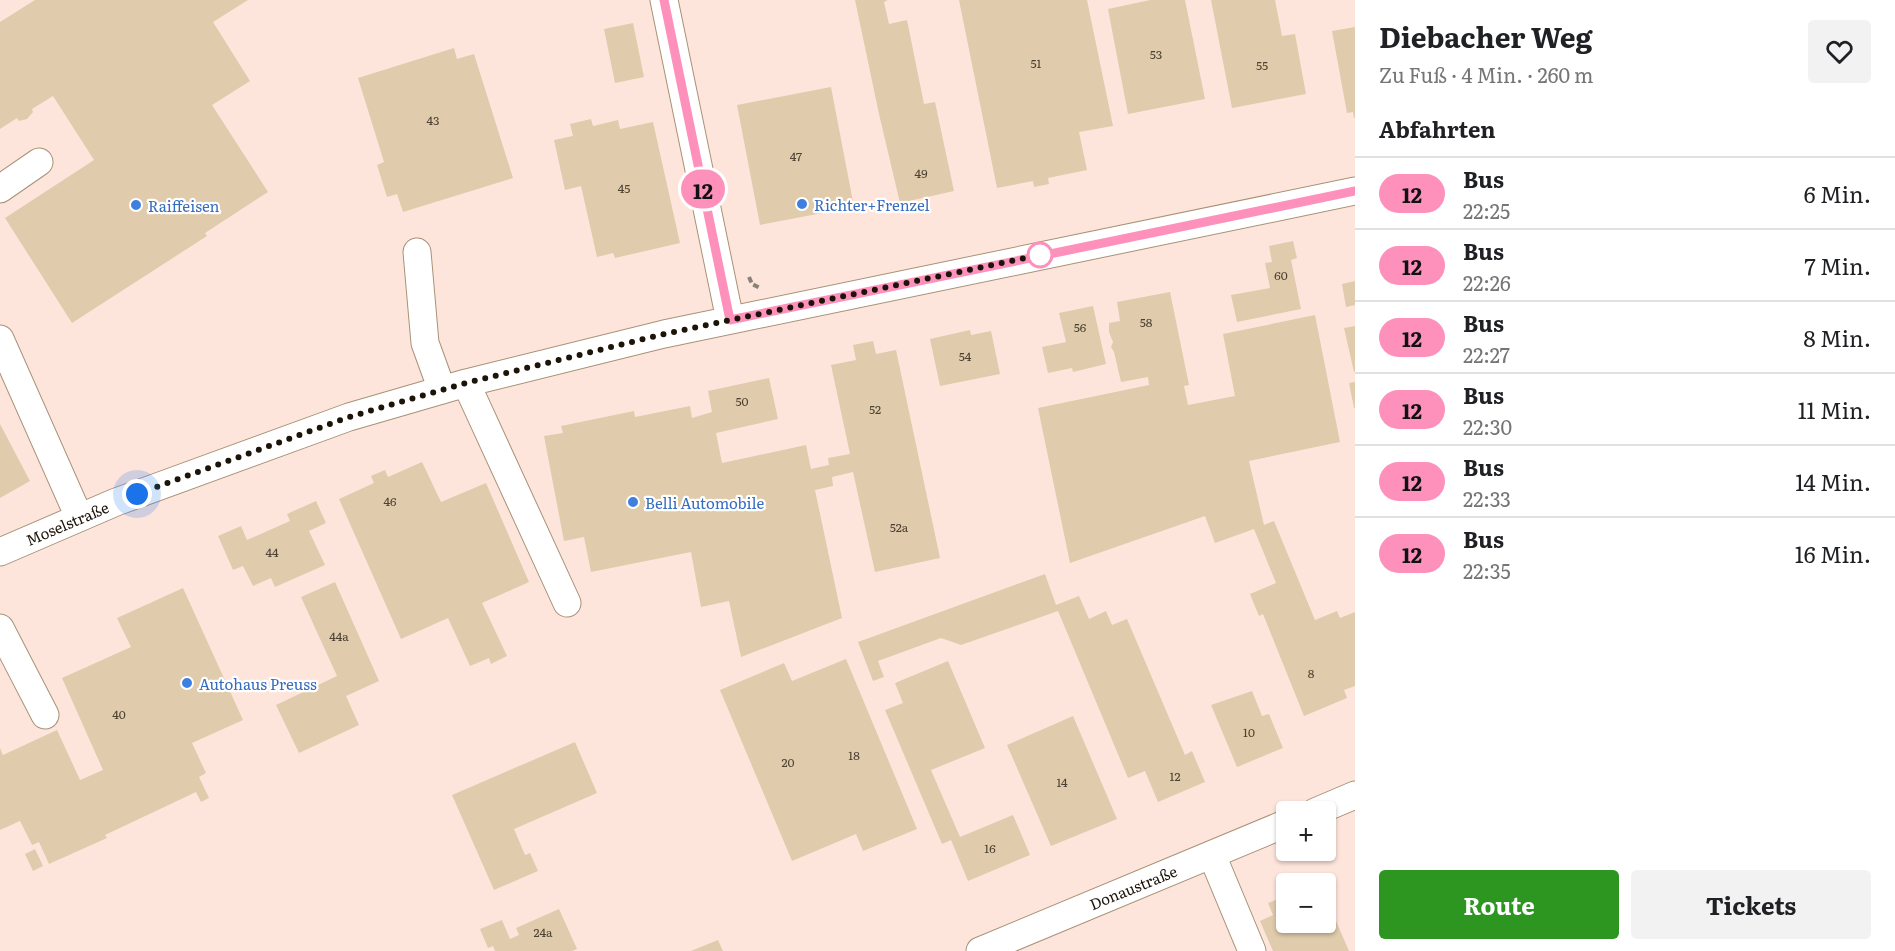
<!DOCTYPE html>
<html lang="de">
<head>
<meta charset="utf-8">
<style>
  body { margin:0; font-family:Literata,serif; background:#f2f2f2; color:#202124; height:100vh; display:flex; flex-direction:column; font-size:22px; white-space:nowrap }
  * { box-sizing:border-box; margin:0 }
  p { font-size:20px; color:#757577 }
  .icon { flex:none; width:33px; height:33px; fill:none; stroke:currentColor; stroke-width:2; stroke-linecap:round; stroke-linejoin:round }
  .map { position:relative; flex:1; overflow:hidden }
  .details { display:flex; flex-direction:column; background:#fff; width:540px }
  .details>* { flex:none }
  .badge { padding:0 12px; border-radius:20px; font-size:21px; line-height:39px }
  .fabs { position:absolute; left:1276px; top:801px; display:grid; gap:12px }
  .fabs a { display:grid; place-items:center; width:60px; height:60px; border-radius:6px; background:#fff; box-shadow:0 2px 4px #0004; font-size:30px }
  .you { position:absolute; width:30px; height:30px; margin:-15px; border:4px solid #fff; border-radius:50%; background:#1a73e8; box-shadow:0 0 0 9px #1a73e833 }
  .map>.badge { position:absolute; translate:-50% -50%; box-shadow:0 0 0 3px #fff }
  h2 { padding:0 24px; font-size:22px; line-height:54px }
  .round { display:grid; place-items:center; flex:none; width:63px; height:63px; border-radius:6px; background:#f2f2f2 }
  .head { display:flex; align-items:center; justify-content:space-between; height:102px; padding:0 24px }
  h1 { font-size:28px; font-weight:700; line-height:45px }
  .cta { display:flex; gap:12px; margin-top:auto; padding:12px 24px }
  .cta a { flex:1; height:69px; border-radius:6px; background:#2c9620; color:#fff; font-size:24px; font-weight:700; line-height:69px; text-align:center }
  .cta a+a { background:#f2f2f2; color:#202124 }
  ul { padding:0; list-style:none }
  li { display:flex; align-items:center; gap:18px; height:72px; padding:0 24px; border-top:2px solid #e0e0e0 }
  li div { flex:1 }
  li b { display:block; font-size:22px }
  li em { font-style:normal }
  li .badge { min-width:66px; font-weight:700; text-align:center }
  main { display:flex; flex:1; min-height:0 }
  .map>svg:first-child { display:block }
</style>
</head>
<body>
<main>
<div class="map">
<svg width="1355" height="951" viewBox="0 0 1355 951">
  <rect width="100%" height="100%" fill="#fdf3e7"/>
  <path fill="#fee5dc" fill-rule="evenodd" d="M0,0H1355V951H0ZM1287,812H1326V850H1287ZM1287,884H1326V922H1287Z"/>
  <path fill="#e0cbac" d="M35,0H248L213,22L250,81L212,105L268,192L205,233L207,236L72,323L5,218L94,160L53,96L32,109L33,112L27,119L19,121L17,118L0,129V22Z
    M855,0H888L884,2L889,24L907,20L924,104L935,102L954,191L900,203L879,114Z
    M959,0H1087L1113,126L1079,132L1087,170L1048,178L1049,184L1034,187L1033,181L997,188Z
    M1150,0H1185L1205,99L1128,114L1108,9Z
    M1211,0H1275L1282,36L1295,34L1306,94L1232,108Z
    M633,23L644,77L615,83L604,29Z
    M1355,27V118H1354L1353,112L1347,113L1332,31Z
    M454,48L457,59L474,54L513,178L403,212L397,194L387,197L377,165L384,162L358,78Z
    M831,87L854,207L760,225L737,105Z
    M591,119L593,126L618,120L620,129L653,122L680,243L615,258L613,253L597,257L581,186L565,190L554,140L573,136L570,124Z
    M1293,241L1297,258L1291,260L1301,309L1237,322L1231,295L1270,288L1265,263L1272,262L1269,246Z
    M1355,281V305L1346,307L1342,284Z
    M1170,292L1189,385L1184,386L1188,405L1235,396L1223,334L1315,315L1340,442L1249,461L1264,525L1274,521L1315,620L1337,611L1340,618L1355,612V686L1344,690L1347,698L1304,716L1263,614L1259,616L1250,594L1276,583L1254,529L1215,543L1205,516L1070,563L1038,408L1149,385L1148,377L1121,382L1114,352L1111,347L1113,342L1109,332V323L1120,321L1117,302Z
    M1093,306L1106,364L1073,372L1072,368L1048,373L1042,347L1066,342L1059,313Z
    M1355,326V372H1354L1344,328Z
    M970,330L971,335L991,331L1000,374L940,386L930,339Z
    M873,341L876,354L896,350L940,558L875,572L853,472L832,477L833,486L815,490L842,618L741,657L729,601L701,607L691,552L591,572L584,537L564,541L544,436L563,433L561,426L634,411L635,417L690,406L692,418L712,412L708,391L769,378L778,419L716,433L722,463L806,445L811,469L829,465L828,458L850,454L831,365L856,360L853,345Z
    M1355,382V408H1354L1349,383Z
    M0,424L30,481L0,498Z
    M422,462L441,502L486,483L529,582L482,603L507,656L491,664L489,658L470,666L448,618L401,639L339,499L374,483L371,476L385,470L388,477Z
    M316,501L326,523L309,531L325,565L275,587L271,578L253,586L243,566L233,570L218,536L241,526L247,540L290,521L287,514Z
    M1045,574L1056,605L1079,596L1089,619L1106,611L1112,625L1127,619L1185,755L1192,751L1205,782L1158,802L1145,771L1128,778L1058,611L961,645L941,638L878,661L884,677L873,681L858,642Z
    M335,582L379,681L346,696L359,725L299,753L276,705L337,676L301,597Z
    M183,588L243,720L192,743L206,773L199,777L209,798L201,802L196,792L105,835L107,838L49,864L39,842L32,845L20,821L0,830V748L3,755L57,730L80,780L103,770L62,678L131,647L117,618Z
    M846,659L917,829L863,851L856,834L792,861L720,690L784,663L792,681Z
    M948,661L985,748L931,770L960,837L1013,815L1030,855L968,881L951,840L942,844L885,710L903,703L895,683Z
    M1252,691L1262,716L1269,714L1283,748L1237,767L1211,705Z
    M1073,716L1117,819L1051,846L1007,745Z
    M575,742L597,793L514,829L525,855L530,853L538,871L494,890L452,795Z
    M35,849L43,866L33,871L25,854Z
    M1283,897L1287,907V922H1326V898L1349,951H1273L1260,921L1273,915L1268,903Z
    M559,909L577,949L572,951H495L493,946L488,948L480,929L502,920L510,939L519,935L516,928Z
    M718,940L723,951H691Z"/>
  <g fill="none" stroke-linecap="round" stroke-linejoin="round">
    <g stroke="#a89276" stroke-width="29">
      <path id="minor" d="M664,0L730,320
        M0,189L39,162
        M417,252L425,343L442,390
        M0,339L79,517
        M466,383L567,603
        M0,552L116,502L349,417L466,383L664,334L1355,191
        M0,628L45,715
        M1315,812L1355,795
        M1212,855L1252,951
        M980,951L1287,823"/>
    </g>
    <path stroke="#8b8277" stroke-width="4" stroke-dasharray="6 3" stroke-linecap="butt" d="M749,277L752,284L760,288"/>
    <use href="#minor" stroke="#fff" stroke-width="27"/>
  </g>
  <g fill="none" stroke-linecap="round" stroke-linejoin="round">
    <g stroke="#fff" stroke-width="14">
      <path id="line" d="M664,0L730,320L1355,191"/>
    </g>
    <use href="#line" stroke="#fd91bc" stroke-width="9"/>
    <path stroke="#1c1409" stroke-width="6" stroke-dasharray="0 10.8" d="M137,494L349,417L466,383L664,334L1040,255"/>
  </g>
  <g fill="#3f7fe0" stroke="#fff" stroke-width="2">
    <circle cx="802" cy="204" r="6"/>
    <circle cx="136" cy="205" r="6"/>
    <circle cx="633" cy="502" r="6"/>
    <circle cx="187" cy="683" r="6"/>
  </g>
  <circle fill="#fff" stroke="#fd91bc" stroke-width="3" cx="1040" cy="255" r="12"/>
  <g text-anchor="middle" dominant-baseline="central" stroke-width="4.5" stroke-linejoin="round" paint-order="stroke">
    <g font-size="12" fill="#4d4232">
      <text x="1156" y="54">53</text>
      <text x="1036" y="63">51</text>
      <text x="1262" y="65">55</text>
      <text x="433" y="120">43</text>
      <text x="796" y="156">47</text>
      <text x="921" y="173">49</text>
      <text x="624" y="188">45</text>
      <text x="1281" y="275">60</text>
      <text x="1146" y="322">58</text>
      <text x="1080" y="327">56</text>
      <text x="965" y="356">54</text>
      <text x="742" y="401">50</text>
      <text x="875" y="409">52</text>
      <text x="390" y="501">46</text>
      <text x="899" y="527">52a</text>
      <text x="272" y="552">44</text>
      <text x="339" y="636">44a</text>
      <text x="1311" y="673">8</text>
      <text x="119" y="714">40</text>
      <text x="1249" y="732">10</text>
      <text x="854" y="755">18</text>
      <text x="788" y="762">20</text>
      <text x="1175" y="776">12</text>
      <text x="1062" y="782">14</text>
      <text x="990" y="848">16</text>
      <text x="543" y="932">24a</text>
    </g>
    <g font-size="15" fill="#366cbe" stroke="#fff" text-anchor="start">
      <text x="814" y="204">Richter+Frenzel</text>
      <text x="148" y="205">Raiffeisen</text>
      <text x="645" y="502">Belli Automobile</text>
      <text x="199" y="683">Autohaus Preuss</text>
    </g>
    <g font-size="15" fill="#1c1409" stroke="#fff">
      <text transform="translate(67 523) rotate(-23)">Moselstraße</text>
      <text transform="translate(1133 887) rotate(-22)">Donaustraße</text>
    </g>
  </g>
</svg>
<div class="fabs">
<a>+</a>
<a>−</a>
</div>
<div class="you" style="left:137px;top:494px"></div>
<b class="badge" style="left:703px;top:189px;background:#fd91bc;color:#111">12</b>
</div>
<section class="details">
<div class="head"><div><h1>Diebacher Weg</h1><p>Zu Fuß · 4 Min. · 260 m</p></div><a class="round"><svg class="icon" aria-label="heart" viewBox="0 0 24 24"><path d="M12 20l-8-8c-3-5 5-10 8-4 3-6 11-1 8 4z"/></svg></a></div>
<h2>Abfahrten</h2>
<ul>
<li><span class="badge" style="background:#fd91bc;color:#111">12</span><div><b>Bus</b><p>22:25</p></div><em>6 Min.</em></li>
<li><span class="badge" style="background:#fd91bc;color:#111">12</span><div><b>Bus</b><p>22:26</p></div><em>7 Min.</em></li>
<li><span class="badge" style="background:#fd91bc;color:#111">12</span><div><b>Bus</b><p>22:27</p></div><em>8 Min.</em></li>
<li><span class="badge" style="background:#fd91bc;color:#111">12</span><div><b>Bus</b><p>22:30</p></div><em>11 Min.</em></li>
<li><span class="badge" style="background:#fd91bc;color:#111">12</span><div><b>Bus</b><p>22:33</p></div><em>14 Min.</em></li>
<li><span class="badge" style="background:#fd91bc;color:#111">12</span><div><b>Bus</b><p>22:35</p></div><em>16 Min.</em></li>
</ul>
<div class="cta"><a>Route</a><a>Tickets</a></div>
</section>
</main>
</body>
</html>
